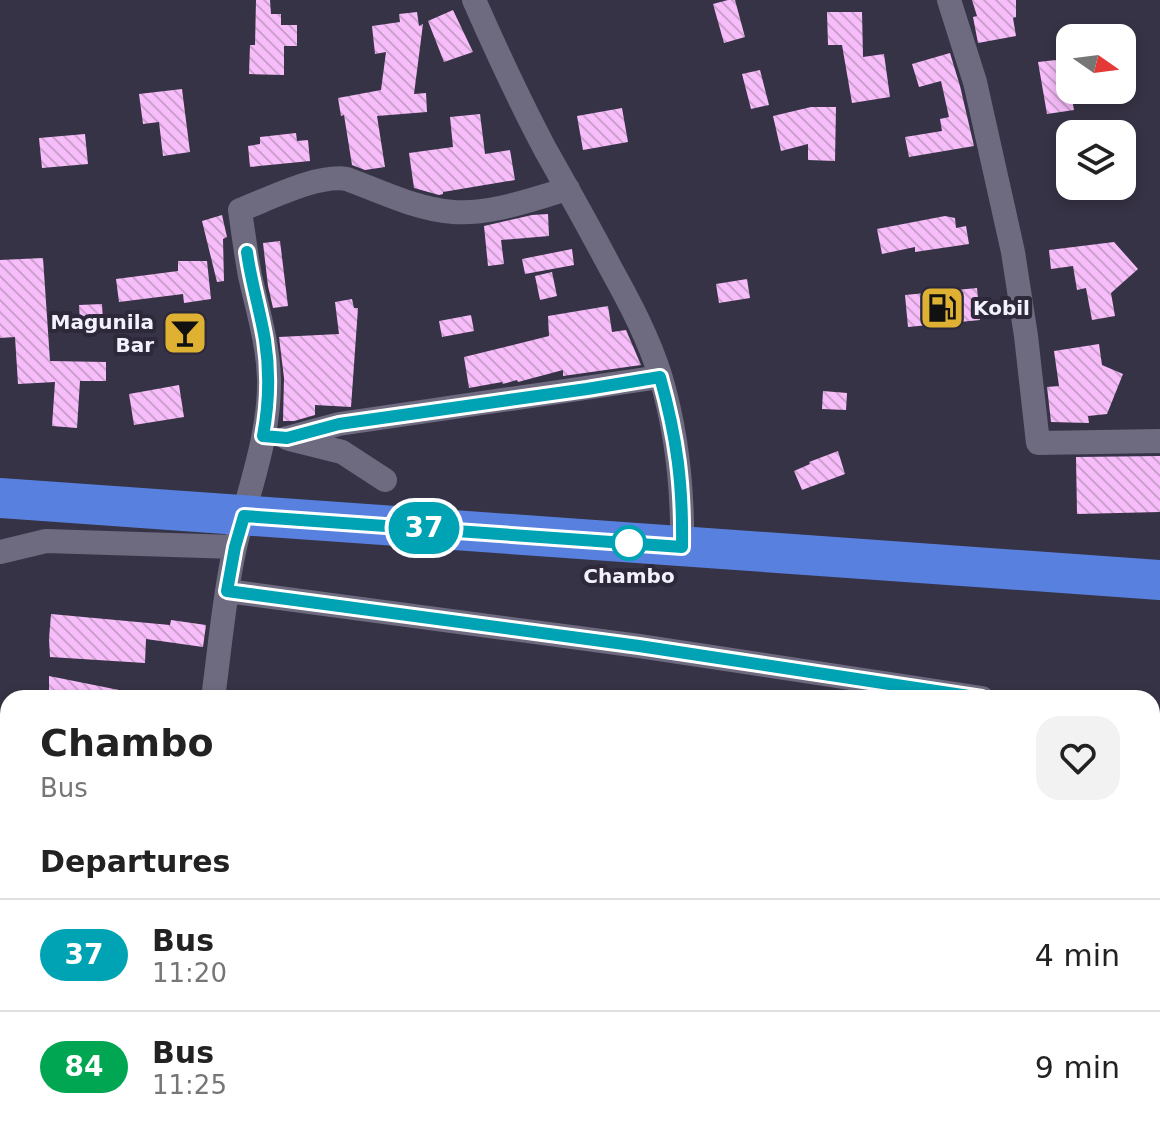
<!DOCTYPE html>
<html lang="en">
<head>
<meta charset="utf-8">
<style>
  body { margin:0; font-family:"DejaVu Sans",sans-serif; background:#f2f2f2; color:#222; height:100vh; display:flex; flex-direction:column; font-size:30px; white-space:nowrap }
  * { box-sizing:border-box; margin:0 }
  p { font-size:26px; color:#767676 }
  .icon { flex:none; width:44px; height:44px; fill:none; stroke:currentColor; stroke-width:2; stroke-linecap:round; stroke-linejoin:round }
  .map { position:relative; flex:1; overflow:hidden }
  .panel { position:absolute; left:0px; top:690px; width:1160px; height:450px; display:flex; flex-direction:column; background:#fff; border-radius:24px 24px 0 0; box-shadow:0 4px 12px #0003 }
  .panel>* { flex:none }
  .badge { padding:0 16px; border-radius:26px; font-size:28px; line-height:52px }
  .needle { width:52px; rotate:104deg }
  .buttons { position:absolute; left:1056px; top:24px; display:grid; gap:16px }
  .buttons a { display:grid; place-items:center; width:80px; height:80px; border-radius:16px; background:#fff; box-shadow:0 4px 12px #0003; font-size:40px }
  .map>.badge { position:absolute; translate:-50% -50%; box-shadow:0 0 0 4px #fff }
  h2 { padding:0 40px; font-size:30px; line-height:72px }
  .round { display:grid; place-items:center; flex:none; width:84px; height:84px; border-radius:24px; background:#f2f2f2 }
  .overview { display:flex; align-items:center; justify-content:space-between; height:136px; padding:0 40px }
  h1 { font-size:38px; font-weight:700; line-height:60px }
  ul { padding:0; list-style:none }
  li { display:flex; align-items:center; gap:24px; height:112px; padding:0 40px; border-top:2px solid #e0e0e0 }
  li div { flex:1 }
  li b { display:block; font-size:30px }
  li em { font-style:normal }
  li .badge { min-width:88px; font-weight:700; text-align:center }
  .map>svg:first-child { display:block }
</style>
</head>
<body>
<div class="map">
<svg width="1160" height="1139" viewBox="0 0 1160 1139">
  <defs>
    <pattern id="building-back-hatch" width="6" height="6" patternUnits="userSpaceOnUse" patternTransform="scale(2)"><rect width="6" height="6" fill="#f7bdfa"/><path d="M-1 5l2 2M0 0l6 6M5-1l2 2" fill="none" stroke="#cca0ce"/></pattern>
  </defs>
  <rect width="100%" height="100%" fill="#373346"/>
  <path fill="url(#building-back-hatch)" d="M256,0H270L271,14H281V25H297V46H284V75L249,74L250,45H255Z
    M728,0H735L745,37L724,43L713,4Z
    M972,0H1016V17L1013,18L1016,36L978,43L973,17L977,16Z
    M453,10L473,52L444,62L428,21Z
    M417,12L419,26L423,24L414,94L426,93L427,112L377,116L385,167L365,170L352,165L344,115L341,116L338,98L381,90L386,52L375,54L372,26L400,22L399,14Z
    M827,12H862L863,57L884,54L890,97L852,103L842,45H828Z
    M950,53L960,86L974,146L909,157L905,137L942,131L940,119L949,117L941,81L919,87L912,64Z
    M1065,59L1074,110L1047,114L1038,62Z
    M760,70L769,105L751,109L742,74Z
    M182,89L190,152L163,156L159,122L143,124L139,94Z
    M811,107H836L835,161L808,160V144L781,151L773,116Z
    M622,108L628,142L583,150L577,116Z
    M480,114L485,154L510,150L515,180L443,192V194L439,195L414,188L409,153L453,147L450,117Z
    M296,133L297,141L308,140L310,161L250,167L248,146L260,144V137Z
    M85,134L88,164L42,168L39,138Z
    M548,214L549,236L501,240L504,264L488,266L484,226L532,215Z
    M222,215L227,237L223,239L224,281L217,282L202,221Z
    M945,216L955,218L956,228L966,226L969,244L915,252V247L882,254L877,229Z
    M280,241L288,306L273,308L268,286L263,243Z
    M1114,242L1138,269L1111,293L1115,316L1092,320L1086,288L1077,290L1073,266L1051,269L1049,250Z
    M572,249L574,265L525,274L522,259Z
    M43,258L50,361L106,362V381H80L77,428L52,426L55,382L18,384L15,337L0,338V260Z
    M178,261H207L211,299L184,303L183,294L119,302L116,279L178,271Z
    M552,272L557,296L540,300L535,276Z
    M747,279L750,298L719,303L716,284Z
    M977,288L980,320L908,327L905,295Z
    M352,299L354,308H358L351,407L315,405V415L294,421H283L284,378L279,337L339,334L335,302Z
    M102,304L103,322H80L79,305Z
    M608,306L612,332L626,330L641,365L563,376V370L518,382L517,380L503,384L502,382L469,388L464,357L549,336L548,316Z
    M471,315L474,331L442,337L439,321Z
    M1099,344L1102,365L1123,374L1107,414L1088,416L1089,423L1051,422L1047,387L1059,386L1054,351Z
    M179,385L184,417L134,425L129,394Z
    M823,391L847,393L846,410L822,409Z
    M838,451L845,474L802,490L794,471L810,464L809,462Z
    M1160,456V512L1077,514L1076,457Z
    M51,614L170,625L171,620L206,625L203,647L146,639L145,663L50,657L49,639Z
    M49,676L119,690L118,698H49Z"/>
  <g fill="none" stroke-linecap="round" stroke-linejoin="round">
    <path stroke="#6e6a7f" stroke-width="24" d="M474,0C496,50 519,100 545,149C567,188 589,227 610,267C630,303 649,339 661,378C677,433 683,489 682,547
      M949,0L975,82L1013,252L1026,336L1038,443L1160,441
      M287,438L339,424L660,377
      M290,439L342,452L385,480
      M0,552L46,541L235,547
      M227,591L639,646L982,698
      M213,698C220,648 224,596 235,547C248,491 270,437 269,379C268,344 258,311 250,276C246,254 243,232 240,210C269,199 317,174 347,179C382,192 416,209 453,212C491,215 532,199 568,189
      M1152,722L1160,723
      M0,924L8,920
      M152,1139L153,1132"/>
    <path stroke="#5881df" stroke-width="40" d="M0,498L1160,580"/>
  </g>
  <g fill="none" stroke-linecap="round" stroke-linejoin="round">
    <g stroke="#fff" stroke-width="18">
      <path id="line" d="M247,252C251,282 260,310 265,340C270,372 269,404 263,436L287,438L339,424L587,389L660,377C677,438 683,484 682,547L244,516L235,547L227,591L639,646L982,698"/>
    </g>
    <use href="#line" stroke="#00a3b4" stroke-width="12"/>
  </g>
  <defs>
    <g id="fuel-square" transform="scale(2.3)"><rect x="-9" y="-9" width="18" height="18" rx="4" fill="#deb133" stroke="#2d293b"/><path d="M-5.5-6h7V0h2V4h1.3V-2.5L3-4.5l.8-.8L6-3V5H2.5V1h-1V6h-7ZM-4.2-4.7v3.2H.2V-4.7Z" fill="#111"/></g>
    <g id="bar-square" transform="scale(2.3)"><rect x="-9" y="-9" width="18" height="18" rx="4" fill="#deb133" stroke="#2d293b"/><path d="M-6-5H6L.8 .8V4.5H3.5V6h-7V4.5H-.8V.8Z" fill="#111"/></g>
  </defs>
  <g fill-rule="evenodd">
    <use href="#fuel-square" x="942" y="308"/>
    <use href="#bar-square" x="185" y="333"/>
  </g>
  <circle fill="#fff" stroke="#00a3b4" stroke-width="4" cx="629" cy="543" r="16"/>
  <g text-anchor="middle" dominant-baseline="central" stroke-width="8" stroke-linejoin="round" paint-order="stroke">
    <g font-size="20" font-weight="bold" fill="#f3f1fd" stroke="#2d293b" text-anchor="start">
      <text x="973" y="308">Kobil</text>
      <text x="154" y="322" text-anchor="end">Magunila<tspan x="154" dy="23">Bar</tspan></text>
    </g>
    <g font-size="20" font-weight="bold" fill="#f3f1fd" stroke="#2d293b">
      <text x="629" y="576">Chambo</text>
    </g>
  </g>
</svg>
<div class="buttons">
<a><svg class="needle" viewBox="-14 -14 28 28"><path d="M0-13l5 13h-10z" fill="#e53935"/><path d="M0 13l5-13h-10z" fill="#767676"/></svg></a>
<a><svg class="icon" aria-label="layers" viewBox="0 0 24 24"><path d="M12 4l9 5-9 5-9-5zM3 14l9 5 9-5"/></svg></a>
</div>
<b class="badge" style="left:424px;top:528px;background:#00a3b4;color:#fff">37</b>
<section class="panel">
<div class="overview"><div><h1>Chambo</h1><p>Bus</p></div><a class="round"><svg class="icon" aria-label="heart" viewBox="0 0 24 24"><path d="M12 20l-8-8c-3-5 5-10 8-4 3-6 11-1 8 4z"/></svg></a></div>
<h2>Departures</h2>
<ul>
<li><span class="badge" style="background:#00a3b4;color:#fff">37</span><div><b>Bus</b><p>11:20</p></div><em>4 min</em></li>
<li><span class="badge" style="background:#00a651;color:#fff">84</span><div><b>Bus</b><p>11:25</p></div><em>9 min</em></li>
</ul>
</section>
</div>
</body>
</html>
